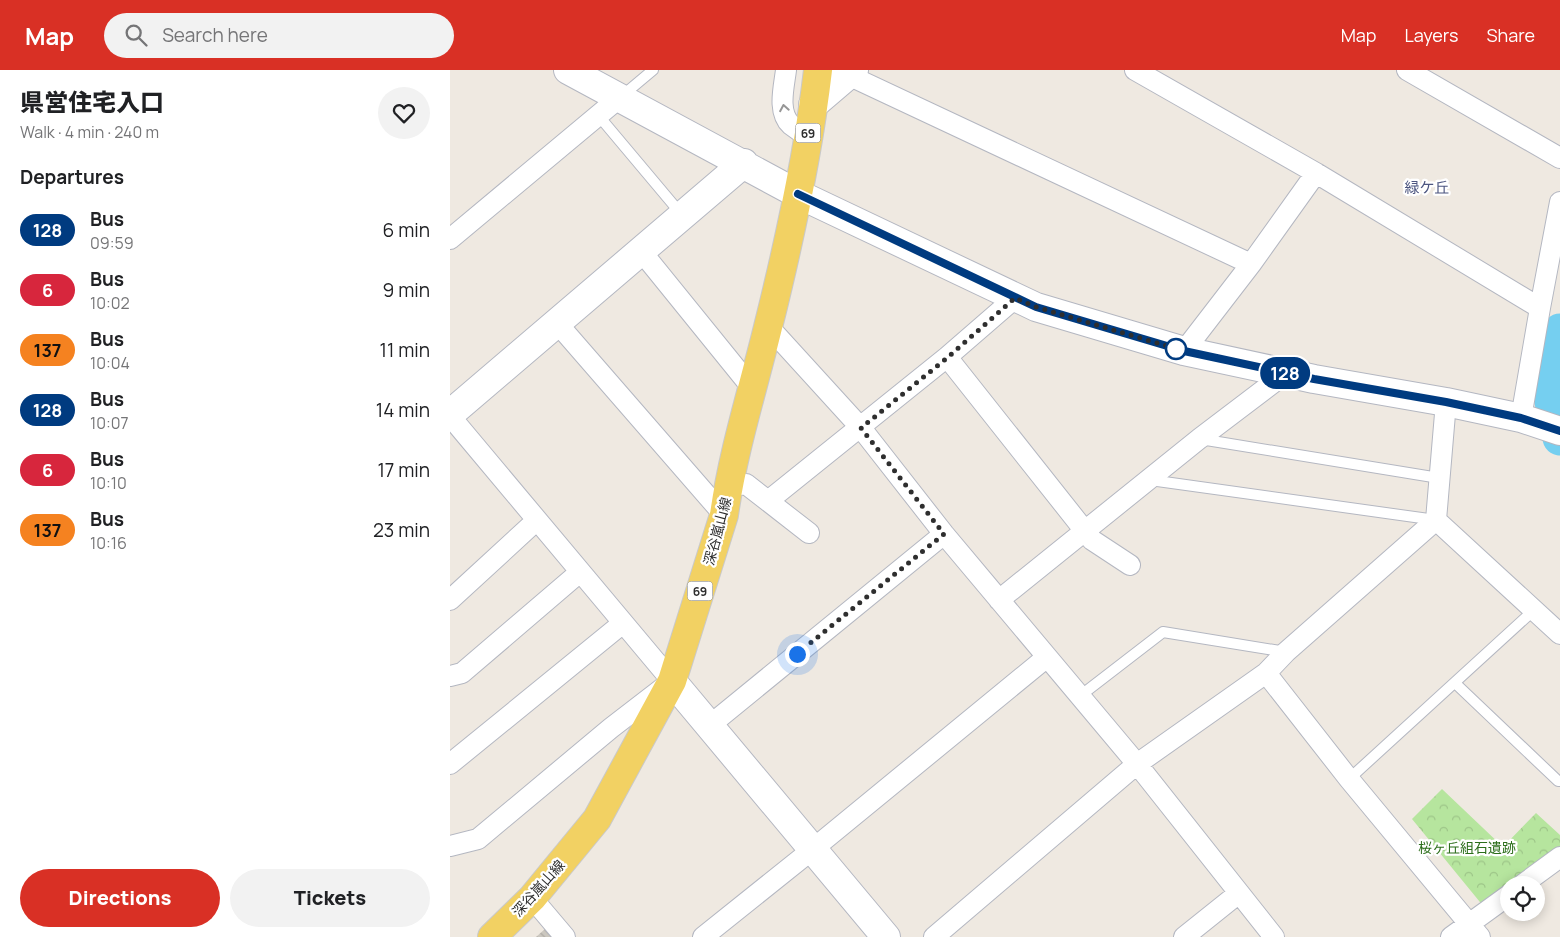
<!DOCTYPE html>
<html lang="en">
<head>
<meta charset="utf-8">
<style>
  body { margin:0; font-family:Manrope,"Noto Sans JP",sans-serif; background:#f2f2f2; color:#202124; height:100vh; display:flex; flex-direction:column; font-size:19px; white-space:nowrap }
  * { box-sizing:border-box; margin:0 }
  p { font-size:16px; color:#757577 }
  .icon { flex:none; width:28px; height:28px; fill:none; stroke:currentColor; stroke-width:2; stroke-linecap:round; stroke-linejoin:round }
  .map { position:relative; flex:1; overflow:hidden }
  .panel { display:flex; flex-direction:column; background:#fff; width:450px }
  .panel>* { flex:none }
  .badge { padding:0 10px; border-radius:16px; font-size:18px; line-height:32px }
  .controls { position:absolute; left:1050px; top:806px; display:grid; gap:10px }
  .controls a { display:grid; place-items:center; width:45px; height:45px; border-radius:50%; background:#fff; box-shadow:0 2px 12px #0003; font-size:25px }
  .you { position:absolute; width:25px; height:25px; margin:-12px; border:4px solid #fff; border-radius:50%; background:#1a73e8; box-shadow:0 0 0 8px #1a73e833 }
  .map>.badge { position:absolute; translate:-50% -50%; box-shadow:0 0 0 2px #fff }
  h2 { padding:0 20px; font-size:19px; line-height:45px }
  .round { display:grid; place-items:center; flex:none; width:52px; height:52px; border-radius:26px; background:#f2f2f2 }
  .overview { display:flex; align-items:center; justify-content:space-between; height:85px; padding:0 20px }
  h1 { font-size:24px; font-weight:800; line-height:38px }
  .action { display:flex; gap:10px; margin-top:auto; padding:10px 20px }
  .action a { flex:1; height:58px; border-radius:30px; background:#d93025; color:#fff; font-size:20px; font-weight:800; line-height:58px; text-align:center }
  .action a+a { background:#f2f2f2; color:#202124 }
  ul { padding:0; list-style:none }
  li { display:flex; align-items:center; gap:15px; height:60px; padding:0 20px }
  li div { flex:1 }
  li b { display:block; font-size:19px }
  li em { font-style:normal }
  li .badge { min-width:55px; font-weight:700; text-align:center }
  header { display:flex; align-items:center; gap:30px; box-sizing:border-box; height:70px; padding:0 25px; background:#d93025; color:#fff }
  header strong { font-size:24px }
  nav { display:flex; gap:28px; margin-inline-start:auto; font-size:18px }
  .search { width:350px; height:45px; background:#f2f2f2; display:flex; align-items:center; gap:12px; box-sizing:border-box; padding:0 18px; border-radius:28px; color:#757577; font-size:19px }
  main { display:flex; flex:1; min-height:0 }
  .map>svg:first-child { display:block }
</style>
</head>
<body>
<header>
<strong>Map</strong>
<div class="search"><svg class="icon" aria-label="search" viewBox="0 0 24 24"><circle cx="10" cy="10" r="6"/><path d="M15 15l6 6"/></svg>Search here</div>
<nav><a>Map</a><a>Layers</a><a>Share</a></nav>
</header>
<main>
<section class="panel">
<div class="overview"><div><h1>県営住宅入口</h1><p>Walk · 4 min · 240 m</p></div><a class="round"><svg class="icon" aria-label="heart" viewBox="0 0 24 24"><path d="M12 20l-8-8c-3-5 5-10 8-4 3-6 11-1 8 4z"/></svg></a></div>
<h2>Departures</h2>
<ul>
<li><span class="badge" style="background:#003b80;color:#fff">128</span><div><b>Bus</b><p>09:59</p></div><em>6 min</em></li>
<li><span class="badge" style="background:#d7263d;color:#fff">6</span><div><b>Bus</b><p>10:02</p></div><em>9 min</em></li>
<li><span class="badge" style="background:#f58220;color:#111">137</span><div><b>Bus</b><p>10:04</p></div><em>11 min</em></li>
<li><span class="badge" style="background:#003b80;color:#fff">128</span><div><b>Bus</b><p>10:07</p></div><em>14 min</em></li>
<li><span class="badge" style="background:#d7263d;color:#fff">6</span><div><b>Bus</b><p>10:10</p></div><em>17 min</em></li>
<li><span class="badge" style="background:#f58220;color:#111">137</span><div><b>Bus</b><p>10:16</p></div><em>23 min</em></li>
</ul>
<div class="action"><a>Directions</a><a>Tickets</a></div>
</section>
<div class="map">
<svg width="1110" height="867" viewBox="0 0 1110 867">
  <defs>
    <pattern id="forest-crowns" width="20" height="18" patternUnits="userSpaceOnUse" patternTransform="scale(1.25)"><rect width="20" height="18" fill="#b6e59e"/><path d="M2 6a3 3 0 1 1 6 0M12 15a3 3 0 1 1 6 0" fill="none" stroke="#9dc588"/></pattern>
    <pattern id="building-back-hatch" width="6" height="6" patternUnits="userSpaceOnUse" patternTransform="scale(1.25)"><rect width="6" height="6" fill="#cbc7bf"/><path d="M-1 5l2 2M0 0l6 6M5-1l2 2" fill="none" stroke="#afaba4"/></pattern>
  </defs>
  <rect width="100%" height="100%" fill="#efe9e1"/>
  <path fill="url(#forest-crowns)" d="M992,719L1053,777L1086,743L1110,765V778L1062,815H1059V818L1034,837L962,749Z"/>
  <g fill="none" stroke-linecap="round" stroke-linejoin="round">
    <path stroke="#75cff0" stroke-width="35" d="M1110,261L1099,318L1110,368"/>
  </g>
  <path fill="url(#building-back-hatch)" d="M96,858L103,867H86Z"/>
  <g fill="none" stroke-linecap="round" stroke-linejoin="round">
    <g stroke="#b4b7c1" stroke-width="12">
      <path id="lane" d="M172,26L203,0
        M148,45L232,145
        M750,369L989,408
        M700,410L986,450
        M1005,613L1108,711H1110
        M630,626L713,562L836,582
        M899,709L1084,540"/>
    </g>
    <g stroke="#b4b7c1" stroke-width="22">
      <path id="street" d="M336,0C334,17 327,42 341,55C346,59 352,63 358,66
        M685,0L866,103L1090,238
        M957,0L1110,88
        M398,5L801,194
        M0,169L169,28
        M191,181L302,318
        M107,253L274,445
        M318,256L411,358L494,464L687,694L824,867
        M734,281L801,194L866,103
        M497,287L642,470L680,495
        M0,346L222,611L161,658L28,769L0,776
        M1071,348L1090,238L1110,132
        M278,417L296,414L359,463
        M318,431L497,287L565,228
        M986,450L1110,564
        M0,530L87,450
        M549,530L749,369L836,303
        M816,603L899,709L1030,867
        M0,606L12,603L130,502
        M259,656L494,464
        M0,694L173,553
        M1072,815L1110,787
        M82,828L115,867
        M253,867L363,779L597,587
        M484,867L687,694L816,603L836,582L986,450L996,332
        M734,867L789,823
        M1001,867L1059,825"/>
    </g>
    <g stroke="#b4b7c1" stroke-width="30">
      <path id="secondary" d="M118,0L348,124L586,237L734,281L864,309L996,332L1071,348L1110,361
        M363,35L404,0
        M0,344L294,93
        M222,611L436,867"/>
    </g>
    <g stroke="#c9c9c9" stroke-width="30">
      <path id="primary" d="M42,867L82,828L147,749L222,611L274,445C283,381 303,319 318,257C339,173 358,86 368,0"/>
    </g>
    <use href="#lane" stroke="#fff" stroke-width="10"/>
    <use href="#street" stroke="#fff" stroke-width="20"/>
    <use href="#secondary" stroke="#fff" stroke-width="28"/>
    <use href="#primary" stroke="#f2d163" stroke-width="28"/>
  </g>
  <defs><path id="oneway-chevron" d="M-2-3.5L2.5 0L-2 3.5" fill="none" stroke-width="1.6" stroke-linecap="round" stroke-linejoin="round" transform="scale(1.25)"/></defs>
  <use stroke="#969696" href="#oneway-chevron" transform="translate(334 38) rotate(-100)"/>
  <g fill="none" stroke-linecap="round" stroke-linejoin="round">
    <g stroke="#fff" stroke-width="11">
      <path id="line" d="M348,124L586,237L734,281L864,309L996,332L1071,348L1110,361"/>
    </g>
    <use href="#line" stroke="#003b80" stroke-width="8"/>
    <path stroke="#2e2e2e" stroke-width="5" stroke-dasharray="0 9" d="M347,584L494,464L411,358L497,288L565,228L586,237L734,281L726,279"/>
  </g>
  <circle fill="#fff" stroke="#003b80" stroke-width="2.5" cx="726" cy="279" r="10"/>
  <g text-anchor="middle" dominant-baseline="central" stroke-width="4.5" stroke-linejoin="round" paint-order="stroke">
    <g fill="#fff" stroke="#6d6d6d" stroke-width="1">
      <rect x="345.5" y="53.5" width="25" height="19" rx="4"/>
      <rect x="237.5" y="511.5" width="25" height="19" rx="4"/>
    </g>
    <g font-size="12" font-weight="bold" fill="#2e2e2e">
      <text x="358" y="63">69</text>
      <text x="250" y="521">69</text>
    </g>
    <g font-size="14" fill="#2e2e2e" stroke="#fff">
      <text transform="translate(267 461) rotate(-75)">深谷嵐山線</text>
      <text transform="translate(88 818) rotate(-48)">深谷嵐山線</text>
    </g>
    <g font-size="14" fill="#2c6e1b" stroke="#fff">
      <text x="1017" y="777">桜ヶ丘組石遺跡</text>
    </g>
    <g font-size="15" fill="#4d5680" stroke="#fff">
      <text x="977" y="117">緑ケ丘</text>
    </g>
  </g>
</svg>
<div class="controls">
<a><svg class="icon" aria-label="locate" viewBox="0 0 24 24"><circle cx="12" cy="12" r="6"/><path d="M12 2v4M12 18v4M2 12h4M18 12h4"/></svg></a>
</div>
<div class="you" style="left:347px;top:584px"></div>
<b class="badge" style="left:835px;top:303px;background:#003b80;color:#fff">128</b>
</div>
</main>
</body>
</html>
